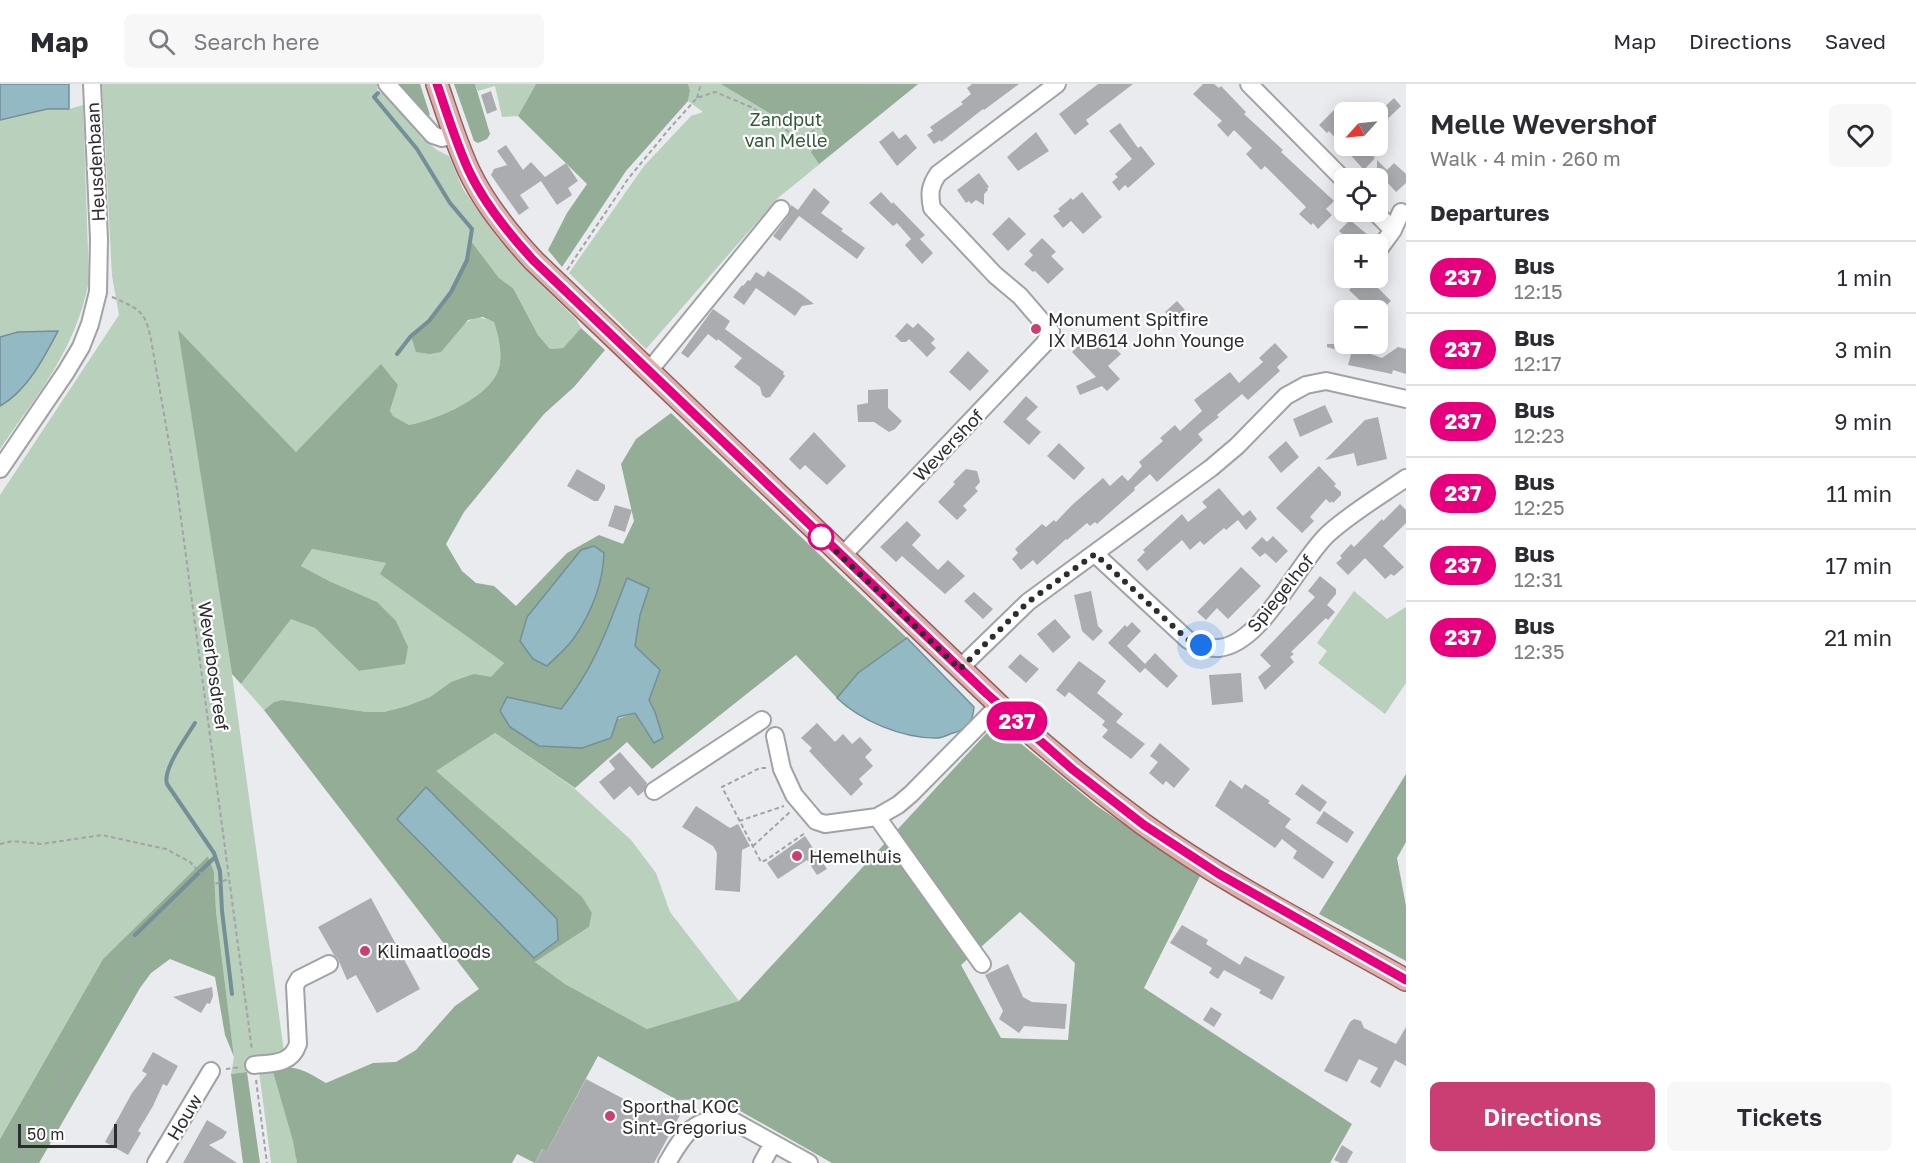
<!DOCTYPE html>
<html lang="en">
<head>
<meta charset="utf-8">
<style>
  body { margin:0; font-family:"Golos Text",sans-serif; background:#f7f7f7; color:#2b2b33; height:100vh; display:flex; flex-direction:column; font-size:22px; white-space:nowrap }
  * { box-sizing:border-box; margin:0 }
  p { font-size:20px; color:#7c7c81 }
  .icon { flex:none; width:33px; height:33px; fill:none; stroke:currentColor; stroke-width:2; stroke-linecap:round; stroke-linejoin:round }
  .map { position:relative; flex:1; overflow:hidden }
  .side { display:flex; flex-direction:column; background:#fff; width:510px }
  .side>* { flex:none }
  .badge { padding:0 12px; border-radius:20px; font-size:21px; line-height:39px }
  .needle { width:39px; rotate:243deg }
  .tools { position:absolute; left:1334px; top:18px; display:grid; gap:12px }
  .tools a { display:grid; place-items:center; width:54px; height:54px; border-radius:9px; background:#fff; box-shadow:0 3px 15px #0003; font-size:30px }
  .scale { position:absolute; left:18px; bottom:15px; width:99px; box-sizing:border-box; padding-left:6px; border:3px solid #2d2d2f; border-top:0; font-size:16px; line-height:21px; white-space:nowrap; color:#2d2d2f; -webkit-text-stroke:4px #fff; paint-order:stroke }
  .you { position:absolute; width:30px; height:30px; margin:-15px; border:4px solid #fff; border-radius:50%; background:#1a73e8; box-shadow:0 0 0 9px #1a73e833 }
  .map>.badge { position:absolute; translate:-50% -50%; box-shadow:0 0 0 3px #fff }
  h2 { padding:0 24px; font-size:22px; line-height:54px }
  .round { display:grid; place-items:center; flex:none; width:63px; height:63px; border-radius:9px; background:#f7f7f7 }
  .summary { display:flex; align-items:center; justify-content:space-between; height:102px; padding:0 24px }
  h1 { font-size:28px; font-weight:600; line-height:45px }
  .action { display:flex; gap:12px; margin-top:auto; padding:12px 24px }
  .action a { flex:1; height:69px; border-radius:9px; background:#ca3e74; color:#fff; font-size:24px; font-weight:600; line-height:69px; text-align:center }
  .action a+a { background:#f7f7f7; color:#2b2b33 }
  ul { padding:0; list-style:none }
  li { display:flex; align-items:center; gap:18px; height:72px; padding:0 24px; border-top:2px solid #e1e1e2 }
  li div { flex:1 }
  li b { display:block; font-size:22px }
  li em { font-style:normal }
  li .badge { min-width:66px; font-weight:700; text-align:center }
  header { display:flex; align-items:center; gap:36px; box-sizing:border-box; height:84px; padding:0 30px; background:#fff; border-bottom:2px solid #e1e1e2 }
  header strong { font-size:28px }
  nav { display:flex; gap:33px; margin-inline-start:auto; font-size:21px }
  .search { width:420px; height:54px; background:#f7f7f7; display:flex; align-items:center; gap:15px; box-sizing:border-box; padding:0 21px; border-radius:9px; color:#7c7c81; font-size:22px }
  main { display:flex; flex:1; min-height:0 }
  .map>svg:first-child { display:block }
</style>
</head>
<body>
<header>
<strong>Map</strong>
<div class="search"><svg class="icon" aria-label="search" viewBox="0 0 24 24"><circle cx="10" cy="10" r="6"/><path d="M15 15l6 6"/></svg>Search here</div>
<nav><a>Map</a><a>Directions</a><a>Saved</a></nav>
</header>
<main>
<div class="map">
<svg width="1406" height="1079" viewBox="0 0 1406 1079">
  <rect width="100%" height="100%" fill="#eaebef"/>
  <path fill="#b9d0bc" d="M102,0H377L378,9H385L422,54L437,66L449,72L463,105L497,153L524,184L576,235L581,244L563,264L550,265L538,251L513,204L499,194L471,157C463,188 448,212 429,237L461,243C472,232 482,232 494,238C499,254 505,277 495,293C480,317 435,336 409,341L393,332L390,328L398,301L381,281L296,368L179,248L232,590L286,982L297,1079H271L259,987L231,990L234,973L216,827L214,788L208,772L103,875L0,1055V411L119,231L112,192Z
    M475,0H536L518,32L502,33L495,2L478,7Z
    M688,0H918L778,114L646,265L569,189L644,82L691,32L703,28L688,17L690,6Z
    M83,21L89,197C75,267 39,308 0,365V36L47,25H69Z
    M312,465L386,479L381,490L504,579L491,594L451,598L430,613L407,622L384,628H367L282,616L274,618L264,626L241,600L291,534L315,544L359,587L378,584L331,498L301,482Z
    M1354,507L1387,535L1406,523V599L1385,630L1318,579L1327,567L1317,559Z
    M495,649L574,704L631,756L656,789L670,828L739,917L647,945L565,900L535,878L589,843L592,829L581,813L435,687Z"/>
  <path fill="#93ad96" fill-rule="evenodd" d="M400,0H420L430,31H425L402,6Z
    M454,0H475L490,50L487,55L478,59L474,57Z
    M536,0H688L690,6L688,17L626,87L562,183L548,166L567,129L587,100L518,32Z
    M721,0H918L819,80L811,68L824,50L817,34L776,33Z
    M471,157L499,194L513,204L538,251L550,265L563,264L581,244L605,266L574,303L544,330L464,428L446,460L462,487L476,499L494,502L516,522L567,469L599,451L623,460L634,437L621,380L636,355L671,329L907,554L858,589L837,614L796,571L652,685L627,658L575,704L495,649L436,687L582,813L592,829L589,843L535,878L565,900L647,945L739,917L996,639L1097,722L1200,792L1144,904L1352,1040L1330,1079H832L719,1015L677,1016L598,972L547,1067L542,1065L535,1079L517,1070L512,1079H297L293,1057L272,984C296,981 305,986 326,999L373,979L396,978L416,966L455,922L479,905L264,626L274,618L282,616L367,628H384L407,622L430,613L451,598L474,590L491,593L504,579L380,490L386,479L312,465L301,482L331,498L377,518L396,537L408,563L405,580L359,587L315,544L291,535L241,600L232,590L178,246L296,368L381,280L398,301L390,327L393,332L409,341C435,336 480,317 495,293C505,277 499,254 494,238L483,233L468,236L441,268L430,270L416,268L411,252C441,227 462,195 471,157ZM627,494L649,504L640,531L635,562L660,586L649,616L655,628L645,646L635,629L539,662L526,653L507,613L561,625L580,602L603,558ZM426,703L557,835L558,856L534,874ZM1020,828L1075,879L1068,956L1001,954L961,881Z
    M1406,690V758L1397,774L1406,822V877L1319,830Z
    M208,772L214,788L216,827L234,973L225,951L215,893L170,875L151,889L140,904L39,1079H0V1055L103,875Z
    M247,988L260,1079H243L231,990Z"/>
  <path fill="#93b9c5" stroke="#748f98" stroke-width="1.5" d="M0,0H69V25H47L0,36Z
    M58,247C44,274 27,307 0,322V253L18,248Z
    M594,462L604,469C603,499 591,529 574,554C567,564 556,573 547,582L533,575L520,557L527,533L581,466Z
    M627,494L649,504L640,531L635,562L660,586L649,616L655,628L663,654L654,659L635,629L618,633L611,654L582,664L539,662L510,643L500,627L507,613L561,625C595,583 608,543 627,494Z
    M907,554L974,623C973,638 967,646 953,649C947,651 941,655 935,654C902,654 861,637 837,614L858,589Z
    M426,703L557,835L558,856L534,874L397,735Z"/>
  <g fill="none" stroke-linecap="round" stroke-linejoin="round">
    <path stroke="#748f98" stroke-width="4" d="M378,9L374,13L417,65L450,119L472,145L467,176L451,208L429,237L411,252L397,270
      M195,639C187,652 162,686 167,700L214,769L220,787L222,827L232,910
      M135,851L215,773"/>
  </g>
  <path fill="#abacb0" d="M972,0H1019L984,26L983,25L941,58L940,56L934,60L927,51L933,47L930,43L963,20L961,18L971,10L967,4Z
    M1098,0H1133L1086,36L1089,40L1075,51L1059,30Z
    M1203,0H1214L1219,4L1221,2L1246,28L1244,30L1283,66L1281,68L1334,117L1326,125L1332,131L1318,145L1313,139L1311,141L1299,130L1306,123L1265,82L1261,86L1246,70L1252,64L1234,46L1228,53L1217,41L1222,37L1193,10Z
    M491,7L497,26L487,30L481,11Z
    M1394,14L1401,22L1377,45V30Z
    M1334,26L1344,35V62H1363L1375,74L1364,86L1329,47L1327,49L1319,41Z
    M1120,39L1138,64L1141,62L1155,80L1128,104L1125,101L1119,107L1112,98L1118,93L1115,90L1132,75L1109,47Z
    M893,47L899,55L906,50L917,64L897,82L879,58Z
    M1036,48L1049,67L1018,87L1007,73Z
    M506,61L523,86L531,78L545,93L566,79L578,97L568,104L572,111L557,121L541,97L520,111L529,124L519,131L491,91L494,85L507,81L497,67Z
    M1377,76L1387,86L1394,79L1406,90V99L1396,108L1387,98L1377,107Z
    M979,89L989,103L987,104L988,106L984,110V121L976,116L971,120L969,117L966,119L957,106Z
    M814,104L830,118L821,129L843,145L841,147L865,164L857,175L799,132L780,157L773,152L789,131L791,121L798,126Z
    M881,108L892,120L893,118L925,151L920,155L933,169L922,180L905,161L911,155L897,139L893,142L869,119Z
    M1082,108L1102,133L1083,150L1071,137L1063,144L1053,132L1060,127L1058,125L1071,114L1073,116Z
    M1009,133L1026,150L1008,167L992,150Z
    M1350,136L1368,151L1359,160H1353L1339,147Z
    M1042,154L1056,168L1051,172L1064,185L1048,200L1035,187L1033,188L1024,180L1033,171L1029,167Z
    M768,187L801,210L814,220L802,222L795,232L756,204L744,221L733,213L742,201L743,202L748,196L750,197L756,188L764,193Z
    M1361,194L1371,201L1373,199L1391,217L1381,226H1370L1349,206Z
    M1177,217L1185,226L1173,236L1165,228Z
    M713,225L730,237L725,245L784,288L783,290L785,292L770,313L766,314L762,311L760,303L734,283L742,274L718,255L717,257L708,250L688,274L681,269Z
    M907,239L913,244L918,239L935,255L931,259L936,264L927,273L909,255L906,258H901L895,252Z
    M1093,248L1109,264L1112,261L1121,270L1108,282L1120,295L1107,307L1102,302L1080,311L1076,302L1096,293L1072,268Z
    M1275,259L1288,273L1277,283L1280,287L1248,316L1242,310L1217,331L1219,333L1198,350L1203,356L1157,398L1150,390L1134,404L1135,406L1097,440L1095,438L1090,442L1087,439L1067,456L1066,455L1037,481L1033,476L1021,486L1012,475L1018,469L1015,465L1042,440L1046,443L1054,436L1056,438L1072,421L1103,394L1110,402L1122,391L1128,397L1142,382L1139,378L1163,357L1160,354L1175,341L1180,347L1202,327L1194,316L1230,288L1239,299L1263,278L1259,274Z
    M1327,260H1367L1365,268L1382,274L1398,263L1406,265V290L1393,286L1392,290L1348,281L1351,270L1327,263Z
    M968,267L989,287L970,307L949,288Z
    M888,305V324L902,337L895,345L889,348L874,338H858L857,321L868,319V306Z
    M1026,312L1038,323L1026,335L1041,348L1029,361L1003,338Z
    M1325,321L1333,338L1300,353L1293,335Z
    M1378,333L1387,375L1357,382L1354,369L1325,376L1365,336Z
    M814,348L846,382L827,401L805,381L800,386L789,375Z
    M1286,357L1299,373L1281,389L1268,373Z
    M1059,359L1085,384L1074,396L1047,372Z
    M1319,382L1336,400L1334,402L1341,408V411L1333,419L1332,417L1330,419L1326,415L1310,433L1314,437L1302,449L1276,424Z
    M577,385L605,401V405L598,417H594L567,402Z
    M966,385L977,387L980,398L975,404L978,407L963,422L967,426L957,436L938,418L955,400L953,398Z
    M1219,404L1243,432L1250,426L1257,435L1246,446L1238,436L1226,446L1224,444L1204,461L1200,457L1190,466L1182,456L1147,487L1137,476L1145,468L1143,466L1182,430L1188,438L1207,423L1202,418Z
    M1400,420L1406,426V439L1383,462L1404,483L1394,492L1391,490L1385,495L1365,474L1348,491L1336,479L1342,474L1340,472L1351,460L1354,463L1382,435L1383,437Z
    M615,421L632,426L625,448L608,442Z
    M907,437L921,451L912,461L938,486L948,476L965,492L945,510L902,472L896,478L880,463Z
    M1273,452L1288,467L1276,479L1265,469L1260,473L1251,464L1262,453L1267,458Z
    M1241,483L1261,502L1228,535L1217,524L1206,536L1197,528Z
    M1320,492L1336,505V510L1327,521L1335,528L1328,536L1326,534L1291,568L1294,570L1290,573L1294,578L1265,606L1258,593L1271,582L1260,571L1315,513L1308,507Z
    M1091,507L1098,542L1103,547L1093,557L1082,547L1074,511Z
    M974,508L993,525L983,535L964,517Z
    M1055,535L1071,553L1053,569L1037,550Z
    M1132,538L1141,547L1127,562L1145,580L1155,569L1178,592L1167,604L1145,584L1140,589L1108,559L1125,541L1127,543Z
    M1020,570L1039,585L1026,599L1008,583Z
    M1079,577L1106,597L1097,609L1123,630L1116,638L1145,660L1131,675L1102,653L1108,646L1102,641L1105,637L1069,608L1065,613L1056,606Z
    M1241,589L1243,618L1212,621L1209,591Z
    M817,639L835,658L843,650L852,660L860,653L872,666L865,673L873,682L859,695L863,700L851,712L809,667L812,664L801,654Z
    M1160,659L1190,685L1174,704L1166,697L1163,701L1149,689L1158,678L1150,672Z
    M620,668L647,699L644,707L638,712L630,702L614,716L599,698L615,685L609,677Z
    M1230,696L1242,705L1245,700L1270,717L1268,719L1291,735L1285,743L1334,778L1323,795L1293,774L1297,767L1282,755L1275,764L1215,722Z
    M1302,700L1327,718L1320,728L1295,710Z
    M696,722L730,744L738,740L750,762L742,766L740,808L715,806L717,769L713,762L682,743Z
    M1324,727L1354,748L1347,759L1316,739Z
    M805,752L827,785L817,791L807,776L778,795L767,779Z
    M371,814L420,905L377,929L356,891L347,896L338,875L334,871L318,843Z
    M1182,841L1208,856L1206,860L1240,881L1245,872L1285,893L1272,916L1259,909L1261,906L1224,886L1218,895L1209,889L1212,884L1170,859Z
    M1008,880L1023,913L1032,918L1067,920L1065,945L1024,942L1019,949L999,935L1003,927L985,891Z
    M212,903L213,912L210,920L207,919L201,929L173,913Z
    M1211,923L1222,930L1214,943L1203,936Z
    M1354,935L1361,937L1364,944L1396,960L1406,943V982L1395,976L1380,1004L1370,998L1378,984L1359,975L1347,998L1324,987L1350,938Z
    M153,968L178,982L167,1002L163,1000L153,1022L138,1047L141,1049L128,1071L105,1058L132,1009L147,990L142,987Z
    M586,995L656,1032L663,1021L680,1031L654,1079H535L543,1064L547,1067Z
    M207,1036L227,1048L223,1054L209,1061L237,1079H183Z
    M1342,1061L1353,1068L1347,1079H1341L1334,1076Z"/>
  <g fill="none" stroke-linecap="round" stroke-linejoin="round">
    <g stroke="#a1a2a6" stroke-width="20">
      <path id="minor" d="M387,0L433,51L442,54L454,51
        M1249,0L1344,96
        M1375,128L1393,146
        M1377,168L1393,146L1401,128
        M648,288L781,125
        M0,385L66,288L81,263L90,240L98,208L99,155L92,0
        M1095,470L1188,556C1198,560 1209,565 1219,564C1263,559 1297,479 1328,450C1351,429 1380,412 1406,394
        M842,472L1044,260L1051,248L1020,212L995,191L932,124C929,109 930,102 938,90L1057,0
        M960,584L1028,518L1211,384L1237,362L1286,312L1306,301L1326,297L1406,315
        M775,652L782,685L794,711L816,737L825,740L877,733L898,721L911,710L999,621
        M654,707L762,636
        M877,733L982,880
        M254,981C272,979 291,981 298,960L295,902L299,895L329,880
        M156,1079L211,987
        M667,1079C684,1051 691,1035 728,1034L809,1079
        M762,1079L773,1059"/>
    </g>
    <g stroke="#935f5e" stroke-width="24">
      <path id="major" d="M437,0C447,29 456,59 469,87C485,121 509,150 534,177L999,621C1045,663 1093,703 1143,740C1226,800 1318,846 1406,896"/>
    </g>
    <path stroke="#a2a3a6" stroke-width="2" stroke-dasharray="4.5 3" stroke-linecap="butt" d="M697,14L701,0
      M567,186L628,95L670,44L697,14L715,8L751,23L800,55L876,10L890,0
      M112,213C142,226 146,228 152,261L177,405L252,966
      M766,684H760L722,703L761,778L766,776L805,749
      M739,737L784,722
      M0,760L13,757L41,760L102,751L166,765L190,778L212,801
      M753,762L790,728
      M226,985L241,983
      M256,996L267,1079
      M17,1079L74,977L147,868L212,801L229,795"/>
    <use href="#minor" stroke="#fff" stroke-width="16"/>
    <use href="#major" stroke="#dfafae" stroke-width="21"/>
  </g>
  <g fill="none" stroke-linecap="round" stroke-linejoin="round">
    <g stroke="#fff" stroke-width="14">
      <path id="line" d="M437,0C447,29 456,59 469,87C485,121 509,150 534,177L987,610L1072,685L1144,741L1219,790L1406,896"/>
    </g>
    <use href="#line" stroke="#e6007e" stroke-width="9"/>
    <path stroke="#2d2d2f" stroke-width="6" stroke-dasharray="0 10.8" d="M821,453L960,585L1028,518L1095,470L1188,556L1201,561"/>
  </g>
  <g fill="#ca3e74" stroke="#fff" stroke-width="2">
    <circle cx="1036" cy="245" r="6"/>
    <circle cx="797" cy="772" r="6"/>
    <circle cx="365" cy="867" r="6"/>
    <circle cx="610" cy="1032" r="6"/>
  </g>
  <circle fill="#fff" stroke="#e6007e" stroke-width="3" cx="821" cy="453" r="12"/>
  <g text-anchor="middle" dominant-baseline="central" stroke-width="4.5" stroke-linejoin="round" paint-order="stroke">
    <g font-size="18" fill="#2f5937" stroke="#fff">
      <text x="786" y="35">Zandput<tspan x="786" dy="21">van Melle</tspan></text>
    </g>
    <g font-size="18" fill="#2d2d2f" stroke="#fff">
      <text transform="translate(95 78) rotate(-93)">Heusdenbaan</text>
      <text transform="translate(948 361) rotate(-46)">Wevershof</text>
      <text transform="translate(1280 509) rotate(-51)">Spiegelhof</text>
      <text transform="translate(214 582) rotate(82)">Weverbosdreef</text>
      <text transform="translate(184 1033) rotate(-59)">Houw</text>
    </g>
    <g font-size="18" fill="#2d2d2f" stroke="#fff" text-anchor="start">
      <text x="1048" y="235">Monument Spitfire<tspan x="1048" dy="21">IX MB614 John Younge</tspan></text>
      <text x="809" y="772">Hemelhuis</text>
      <text x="377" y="867">Klimaatloods</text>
      <text x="622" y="1022">Sporthal KOC<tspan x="622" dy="21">Sint-Gregorius</tspan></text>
    </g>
  </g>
</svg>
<div class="tools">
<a><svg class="needle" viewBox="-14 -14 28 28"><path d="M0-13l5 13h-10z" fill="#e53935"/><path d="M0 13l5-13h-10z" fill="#7c7c81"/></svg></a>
<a><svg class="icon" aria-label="locate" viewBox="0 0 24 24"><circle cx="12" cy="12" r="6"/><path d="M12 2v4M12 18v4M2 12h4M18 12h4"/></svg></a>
<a>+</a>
<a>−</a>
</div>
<div class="scale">50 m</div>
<div class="you" style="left:1201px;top:561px"></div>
<b class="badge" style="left:1017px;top:637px;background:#e6007e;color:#fff">237</b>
</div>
<section class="side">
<div class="summary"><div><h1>Melle Wevershof</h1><p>Walk · 4 min · 260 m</p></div><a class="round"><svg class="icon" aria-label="heart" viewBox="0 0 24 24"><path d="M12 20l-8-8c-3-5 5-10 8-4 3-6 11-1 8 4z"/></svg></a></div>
<h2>Departures</h2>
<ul>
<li><span class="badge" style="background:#e6007e;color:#fff">237</span><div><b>Bus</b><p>12:15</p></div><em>1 min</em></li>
<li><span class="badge" style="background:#e6007e;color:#fff">237</span><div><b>Bus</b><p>12:17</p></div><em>3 min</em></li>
<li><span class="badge" style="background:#e6007e;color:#fff">237</span><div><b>Bus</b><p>12:23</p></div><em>9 min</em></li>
<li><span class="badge" style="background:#e6007e;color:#fff">237</span><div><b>Bus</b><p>12:25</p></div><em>11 min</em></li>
<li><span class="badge" style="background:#e6007e;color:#fff">237</span><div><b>Bus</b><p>12:31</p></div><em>17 min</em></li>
<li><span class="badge" style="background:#e6007e;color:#fff">237</span><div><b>Bus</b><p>12:35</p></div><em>21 min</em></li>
</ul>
<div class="action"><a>Directions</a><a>Tickets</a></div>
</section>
</main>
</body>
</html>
